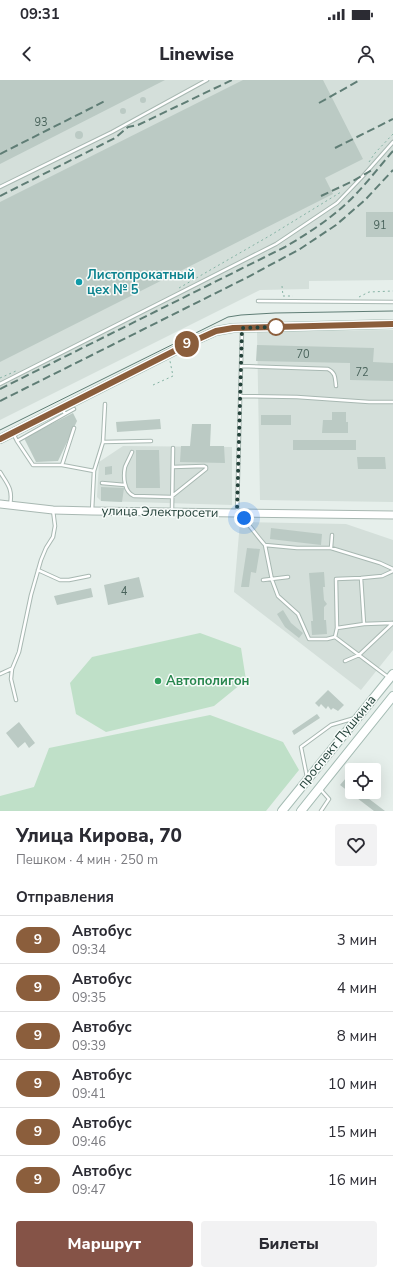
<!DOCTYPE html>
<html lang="ru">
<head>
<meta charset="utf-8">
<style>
  body { margin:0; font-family:"Nunito Sans",sans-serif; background:#f2f2f3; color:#2b2b33; height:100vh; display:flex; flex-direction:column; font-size:15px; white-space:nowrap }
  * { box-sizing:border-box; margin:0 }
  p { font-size:13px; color:#7c7c81 }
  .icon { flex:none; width:22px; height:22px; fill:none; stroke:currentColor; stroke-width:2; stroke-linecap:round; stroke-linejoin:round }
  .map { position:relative; height:731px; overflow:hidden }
  .panel { display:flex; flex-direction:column; background:#fff; flex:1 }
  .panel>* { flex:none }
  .badge { padding:0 8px; border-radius:13px; font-size:14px; line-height:26px }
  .fabs { position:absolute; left:345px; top:683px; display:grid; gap:8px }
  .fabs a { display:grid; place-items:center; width:36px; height:36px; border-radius:4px; background:#fff; box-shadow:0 4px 16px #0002; font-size:20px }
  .you { position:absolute; width:20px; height:20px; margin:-10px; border:3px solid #fff; border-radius:50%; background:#1a73e8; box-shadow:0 0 0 6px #1a73e833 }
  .map>.badge { position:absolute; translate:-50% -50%; box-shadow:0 0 0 2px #fff }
  h2 { padding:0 16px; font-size:15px; line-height:36px }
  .round { display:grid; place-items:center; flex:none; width:42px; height:42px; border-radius:4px; background:#f2f2f3 }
  .overview { display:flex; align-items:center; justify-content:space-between; height:68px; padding:0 16px }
  h1 { font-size:19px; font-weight:800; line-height:30px }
  .button { display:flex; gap:8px; margin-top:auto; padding:8px 16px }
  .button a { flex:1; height:46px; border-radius:4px; background:#855347; color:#fff; font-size:16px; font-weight:800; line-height:46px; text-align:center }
  .button a+a { background:#f2f2f3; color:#2b2b33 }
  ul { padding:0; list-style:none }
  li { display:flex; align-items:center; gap:12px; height:48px; padding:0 16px; border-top:1px solid #e1e1e2 }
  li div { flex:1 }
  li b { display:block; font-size:15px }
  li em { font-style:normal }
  li .badge { min-width:44px; font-weight:700; text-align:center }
  .status { display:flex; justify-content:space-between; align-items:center; height:28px; padding:0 20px; background:#fff; direction:ltr }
  .status svg { height:11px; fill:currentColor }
  header { display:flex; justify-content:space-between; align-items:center; height:52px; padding:0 16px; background:#fff; font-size:18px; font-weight:800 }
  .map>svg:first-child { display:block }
</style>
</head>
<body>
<div class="status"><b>09:31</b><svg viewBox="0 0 49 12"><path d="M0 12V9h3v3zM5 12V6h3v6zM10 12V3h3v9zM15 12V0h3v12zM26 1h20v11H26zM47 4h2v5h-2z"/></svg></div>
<header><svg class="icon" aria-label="back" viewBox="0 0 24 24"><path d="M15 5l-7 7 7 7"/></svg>Linewise<svg class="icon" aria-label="person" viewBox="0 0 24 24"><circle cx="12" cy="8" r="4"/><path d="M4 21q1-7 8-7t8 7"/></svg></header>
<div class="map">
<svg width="393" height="731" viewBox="0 0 393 731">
  <rect width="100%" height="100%" fill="#e6efeb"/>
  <path fill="#d4dfda" d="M0,0H393V200L309,201V209L260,210L0,340Z
    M393,250V422L260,420L257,251Z
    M123,366L232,367V425L101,421L97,417L99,382Z
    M240,442L346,444L393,460V570L361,610L234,512Z"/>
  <path fill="#bfe0c8" d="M200,553L241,568L246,600L214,626L106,652L76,634L70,603L92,577Z
    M210,635L283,662L299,690L266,731H0V716L34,707L49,668Z"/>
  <path fill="#bbcac4" d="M0,0H165L0,84Z
    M243,0H323L363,79L325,98L333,114L0,282V122Z
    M140 20a3 3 0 1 1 6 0a3 3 0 1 1-6 0Z
    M120 31a3 3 0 1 1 6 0a3 3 0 1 1-6 0Z
    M75 55a4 4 0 1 1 8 0a4 4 0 1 1-8 0Z
    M366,132H393V157H366Z
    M257,265L374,268L373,282L393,283V301L350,300V283L256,281Z
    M332,332H346V342H348V353H322L323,340H332Z
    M73,333L77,341L58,381L36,382L24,358Z
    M261,335H291V345H261Z
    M160,339L161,349L117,352L116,342Z
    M192,344H211L210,366H224L225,383L180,382L181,366H190Z
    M293,360H356V370H293Z
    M136,370H159L160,408H136Z
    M357,377H385L386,389H358Z
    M112,386V394L105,395V387Z
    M101,407L124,408L122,422L101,421Z
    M271,448L322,454L321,465L270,459Z
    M247,468L260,469L256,493L251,492L249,507H241Z
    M324,492L325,507H323L324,520L327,524L324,527V540H326L327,554L312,555L311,541H313L309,493Z
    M139,497L144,517L108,525L104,505Z
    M91,508L93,517L57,525L54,516Z
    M283,530L291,543L303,553L299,558L285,547L277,534Z
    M328,610L344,625L338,631L333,628L331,630L328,626L326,629L321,624L319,627L315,623Z
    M317,634L320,638L294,655L292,651Z
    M19,642L35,663L29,668L25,662L18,668L6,653Z
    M346,698L352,702V712H360L385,731H374L340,705Z"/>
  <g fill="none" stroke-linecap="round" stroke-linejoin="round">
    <g stroke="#a8b8b2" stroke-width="4.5">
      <path id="service" d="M0,107L112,52L207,0
        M258,221L393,222
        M242,250L237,432C248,442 255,454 265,465L297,468H331L380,483L393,489
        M241,286L328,289C336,293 335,298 336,306
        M0,304L276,164L337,123L363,96L393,62
        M240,316L297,317L369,322H393
        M65,334L74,329
        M13,353L17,361L65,334L63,330
        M17,361L33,385H62L74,348
        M103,362L151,361
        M132,372C130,377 127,382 125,387C123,397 124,412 134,416L171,417L206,389V387L204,386L173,387
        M62,385L94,391
        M0,392C8,405 13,409 10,425
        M102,403L125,405
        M172,430L173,368
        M92,431L94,391L103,362L105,324
        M265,465L272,500L278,516L298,534L309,559H327L335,557L388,597
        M331,468L332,455
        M38,490L60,500H69L89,496
        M361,498L364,544L337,548L336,499L361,498L382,496L393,491
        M263,500L288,497
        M364,544L392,543
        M335,557L337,548
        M345,581L359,575L393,543
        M0,594L11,589
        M16,620L11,599L12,589L19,572L31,515L41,480L46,468L53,457L55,446L53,430
        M307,697L301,667L331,645L355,638
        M321,731L329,719L321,710"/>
    </g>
    <g stroke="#a8b8b2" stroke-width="9">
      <path id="tertiary" d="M0,424L53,430L92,431L393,435"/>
    </g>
    <g stroke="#a4bbb3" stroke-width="10">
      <path id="secondary" d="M0,359L194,261L216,251L233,248L393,244
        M282,731L393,594
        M301,731L393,616"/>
    </g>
    <path stroke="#86b3a5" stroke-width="1" stroke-dasharray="2 3" stroke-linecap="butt" d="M369,82L375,73L393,54
      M282,206L283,216H293
      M179,208L271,155L341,112
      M359,217L369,212L393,211
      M0,298L16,291
      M153,305L173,296L170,281"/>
    <use href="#service" stroke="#fff" stroke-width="2.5"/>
    <use href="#tertiary" stroke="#fff" stroke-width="7"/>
    <use href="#secondary" stroke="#fff" stroke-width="8"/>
    <path stroke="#5f7d75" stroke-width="1" d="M0,350L228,237L241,235L275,233L393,231"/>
    <path stroke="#5f7d75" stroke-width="2" stroke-dasharray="8 4" stroke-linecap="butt" d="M319,23L360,0
      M335,68L393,39
      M0,74L105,21
      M0,116L115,58L128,47L138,45L232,0
      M321,116L353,101L372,90
      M0,309L285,167C307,154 329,140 348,122C364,107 378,88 393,71
      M0,321L246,198L300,169L336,145L365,120L393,90"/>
  </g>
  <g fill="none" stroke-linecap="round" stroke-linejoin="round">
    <g stroke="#fff" stroke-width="9">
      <path id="line" d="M0,359L194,261L216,251L233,248L393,244"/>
    </g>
    <use href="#line" stroke="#8b5e3c" stroke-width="6"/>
    <path stroke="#24423a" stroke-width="4" stroke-dasharray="0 7.2" d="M244,438L237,432L242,248L276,247"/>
  </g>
  <circle fill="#0f9aa8" stroke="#f7fbf9" stroke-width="1.5" cx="79" cy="202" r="4"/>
  <circle fill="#fff" stroke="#8b5e3c" stroke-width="2" cx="276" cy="247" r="8"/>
  <circle fill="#2e9e5b" stroke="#f7fbf9" stroke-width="1.5" cx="158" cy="601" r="4"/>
  <g text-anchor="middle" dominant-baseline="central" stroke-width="3" stroke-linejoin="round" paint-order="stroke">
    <g font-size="11" fill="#4a645c">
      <text x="41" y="42">93</text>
      <text x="380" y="145">91</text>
      <text x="303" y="274">70</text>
      <text x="362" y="292">72</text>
      <text x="124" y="511">4</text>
    </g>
    <g font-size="13" font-weight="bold" fill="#0d838f" stroke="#f7fbf9" text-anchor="start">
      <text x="87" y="195">Листопрокатный<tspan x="87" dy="15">цех № 5</tspan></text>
    </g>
    <g font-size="13" fill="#24423a" stroke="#f7fbf9">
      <text transform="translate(160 432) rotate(1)">улица Электросети</text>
      <text transform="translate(337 662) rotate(-51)">проспект Пушкина</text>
    </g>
    <g font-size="13" font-weight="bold" fill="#27864d" stroke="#f7fbf9" text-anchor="start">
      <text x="166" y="601">Автополигон</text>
    </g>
  </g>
</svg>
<div class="fabs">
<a><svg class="icon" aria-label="locate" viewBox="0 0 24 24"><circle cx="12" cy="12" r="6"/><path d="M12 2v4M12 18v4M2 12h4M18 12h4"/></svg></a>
</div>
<div class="you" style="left:244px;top:438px"></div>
<b class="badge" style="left:187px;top:264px;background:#8b5e3c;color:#fff">9</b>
</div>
<section class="panel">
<div class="overview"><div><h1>Улица Кирова, 70</h1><p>Пешком · 4 мин · 250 m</p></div><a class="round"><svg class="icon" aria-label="heart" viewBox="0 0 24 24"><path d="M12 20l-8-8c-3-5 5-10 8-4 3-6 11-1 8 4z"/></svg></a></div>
<h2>Отправления</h2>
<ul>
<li><span class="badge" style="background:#8b5e3c;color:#fff">9</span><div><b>Автобус</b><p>09:34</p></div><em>3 мин</em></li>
<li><span class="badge" style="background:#8b5e3c;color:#fff">9</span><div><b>Автобус</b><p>09:35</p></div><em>4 мин</em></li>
<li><span class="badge" style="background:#8b5e3c;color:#fff">9</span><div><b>Автобус</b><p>09:39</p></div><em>8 мин</em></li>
<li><span class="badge" style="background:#8b5e3c;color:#fff">9</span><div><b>Автобус</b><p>09:41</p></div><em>10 мин</em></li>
<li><span class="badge" style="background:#8b5e3c;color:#fff">9</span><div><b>Автобус</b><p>09:46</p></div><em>15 мин</em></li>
<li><span class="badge" style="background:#8b5e3c;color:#fff">9</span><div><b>Автобус</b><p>09:47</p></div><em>16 мин</em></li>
</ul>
<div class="button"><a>Маршрут</a><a>Билеты</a></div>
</section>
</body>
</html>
